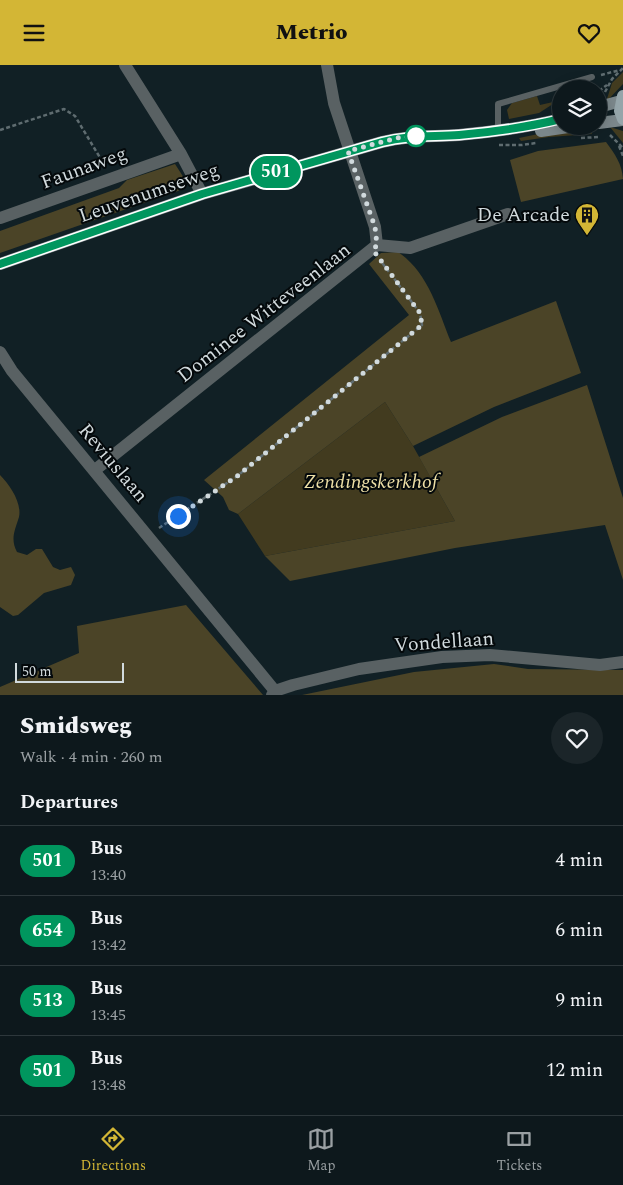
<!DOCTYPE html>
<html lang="en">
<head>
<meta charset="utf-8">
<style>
  body { margin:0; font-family:Spectral,serif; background:#1b2529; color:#f1f3f6; height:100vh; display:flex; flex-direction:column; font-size:19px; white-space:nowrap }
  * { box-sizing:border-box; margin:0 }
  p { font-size:16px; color:#9aa0a3 }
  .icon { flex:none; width:28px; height:28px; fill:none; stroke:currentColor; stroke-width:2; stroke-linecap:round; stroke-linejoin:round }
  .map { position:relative; height:630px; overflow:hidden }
  .sheet { display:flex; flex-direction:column; background:#0d181c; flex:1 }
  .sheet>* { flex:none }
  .badge { padding:0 10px; border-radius:16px; font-size:18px; line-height:32px }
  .buttons { position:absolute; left:552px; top:15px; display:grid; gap:10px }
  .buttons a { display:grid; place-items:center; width:55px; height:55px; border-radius:50%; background:#0d181c; box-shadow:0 2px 12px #0003,0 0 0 1px #2d373b; font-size:25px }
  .scale { position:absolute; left:15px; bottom:12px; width:109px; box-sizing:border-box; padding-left:5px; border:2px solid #d1dadd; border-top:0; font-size:14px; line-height:18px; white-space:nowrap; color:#d1dadd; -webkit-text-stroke:4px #04090b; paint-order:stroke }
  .you { position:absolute; width:25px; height:25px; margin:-12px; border:4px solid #fff; border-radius:50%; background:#1a73e8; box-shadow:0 0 0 8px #1a73e833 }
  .map>.badge { position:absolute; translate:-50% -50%; box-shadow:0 0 0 2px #fff }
  h2 { padding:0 20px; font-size:19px; line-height:45px }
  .round { display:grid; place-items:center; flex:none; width:52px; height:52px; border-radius:26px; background:#1b2529 }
  .summary { display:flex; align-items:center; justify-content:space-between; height:85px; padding:0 20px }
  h1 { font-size:24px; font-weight:800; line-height:38px }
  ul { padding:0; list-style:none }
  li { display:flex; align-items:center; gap:15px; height:70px; padding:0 20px; border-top:1px solid #2d373b }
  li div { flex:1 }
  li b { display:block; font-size:19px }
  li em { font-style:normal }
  li .badge { min-width:55px; font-weight:700; text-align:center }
  header { display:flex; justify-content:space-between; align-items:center; height:65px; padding:0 20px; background:#d3b635; color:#111; font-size:22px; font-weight:800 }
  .dock { display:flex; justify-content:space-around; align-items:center; height:70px; border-top:1px solid #2d373b; background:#0d181c; font-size:14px; color:#9aa0a3 }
  .dock a { display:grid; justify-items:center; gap:2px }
  .dock .current { color:#d3b635 }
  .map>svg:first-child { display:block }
</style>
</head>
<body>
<header><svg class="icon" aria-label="menu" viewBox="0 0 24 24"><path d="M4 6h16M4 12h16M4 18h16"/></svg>Metrio<svg class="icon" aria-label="heart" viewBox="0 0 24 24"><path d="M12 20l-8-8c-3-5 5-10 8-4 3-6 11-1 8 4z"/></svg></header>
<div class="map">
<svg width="623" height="630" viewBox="0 0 623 630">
  <rect width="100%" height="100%" fill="#112025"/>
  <path fill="#423b1f" d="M623,7V19L606,37L612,18Z
    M537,31L540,40L553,37V39L539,48L509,54L507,45L512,38Z
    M610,62L623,66V78Z
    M591,64L592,69L549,72L521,76L519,73L548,67Z
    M385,337L413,381L455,456L265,491L238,449Z"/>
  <path fill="#4b4427" d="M606,77C615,89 622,99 623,114L521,137L510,95L538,86Z
    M175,99L184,113L183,123L178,126L0,188V166L119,123L127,115Z
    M398,187C428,207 438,245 451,277L556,236L581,308L494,342L413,381L385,337L238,449L229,445L223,432L204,415L409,250L369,199L381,188Z
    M587,320L623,433V515L605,460L455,483L290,516L265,491L455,456L419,392L502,352Z
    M0,410C10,420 22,438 19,452C15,465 10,474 17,487L27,490L36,484H42L53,502L60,505L71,502L75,510L71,520L44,528L18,550L13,551L0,542Z
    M186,540L263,630H0V622L79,588L77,561Z
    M494,599L528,604L623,605V630H302L414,607Z"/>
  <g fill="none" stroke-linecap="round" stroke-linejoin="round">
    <path stroke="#5f6c70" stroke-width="2.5" stroke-dasharray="4 2.5" stroke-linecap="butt" d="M601,10L620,5
      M599,26L607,20
      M605,27L612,14L623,3
      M0,65L64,44L75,51L105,101
      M610,70L623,83
      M581,73L598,72
      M499,80H522L536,78
      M619,81L623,91
      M159,463L236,412L422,260L420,248L380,195"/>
    <path stroke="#596163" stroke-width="6" d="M498,68V39L592,12"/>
    <path stroke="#596163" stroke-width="12" d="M125,0L181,89L202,129
      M0,153L181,89
      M377,180L410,183L508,149
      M0,287L12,306L275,626
      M95,405L377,180L375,162L334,38L327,0
      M272,630L275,626L293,620L359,604L442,592L490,590L600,600L623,597"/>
    <path stroke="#7b878b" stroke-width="12" d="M599,42L621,36
      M599,58L623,55
      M541,66L575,61
      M0,199L202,129L382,77C408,70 433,72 459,70C493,67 528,62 561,54"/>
    <path stroke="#95a5aa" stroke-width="12" d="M623,31L620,46L623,54"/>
  </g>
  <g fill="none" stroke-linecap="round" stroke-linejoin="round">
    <g stroke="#fff" stroke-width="11">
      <path id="line" d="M0,199L202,129L382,77C408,70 433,72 459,70C493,67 528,62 561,54"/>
    </g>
    <use href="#line" stroke="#00965e" stroke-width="8"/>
    <path stroke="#d1dadd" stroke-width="5" stroke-dasharray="0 9" d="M178,451L236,412L422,260L420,248L373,185L377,180L375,162L348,86L397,73L416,71"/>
  </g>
  <defs>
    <g id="building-pin" transform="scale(1.25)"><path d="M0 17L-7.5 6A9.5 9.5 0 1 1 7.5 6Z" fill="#d3b635" stroke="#04090b"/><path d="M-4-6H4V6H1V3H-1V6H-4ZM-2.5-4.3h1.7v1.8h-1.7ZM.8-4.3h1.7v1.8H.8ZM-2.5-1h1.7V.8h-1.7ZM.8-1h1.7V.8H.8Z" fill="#111"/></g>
  </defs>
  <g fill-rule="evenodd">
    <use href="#building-pin" x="587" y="150"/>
  </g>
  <circle fill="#fff" stroke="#00965e" stroke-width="2.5" cx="416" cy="71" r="10"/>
  <g text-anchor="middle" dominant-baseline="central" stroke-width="4" stroke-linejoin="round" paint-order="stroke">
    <g font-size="20" fill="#d1dadd" stroke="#04090b">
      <text transform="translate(84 103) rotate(-20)">Faunaweg</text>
      <text transform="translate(149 128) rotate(-19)">Leuvenumseweg</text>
      <text transform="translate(264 248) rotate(-38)">Dominee Witteveenlaan</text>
      <text transform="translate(113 398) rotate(50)">Reviuslaan</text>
      <text transform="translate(444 577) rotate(-4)">Vondellaan</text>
    </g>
    <g font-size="20" fill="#d1dadd" stroke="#04090b" text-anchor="end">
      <text x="570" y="150">De Arcade</text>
    </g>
    <g font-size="20" font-style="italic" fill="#ecdea5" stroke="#04090b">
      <text x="371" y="417">Zendingskerkhof</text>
    </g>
  </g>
</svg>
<div class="buttons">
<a><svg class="icon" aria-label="layers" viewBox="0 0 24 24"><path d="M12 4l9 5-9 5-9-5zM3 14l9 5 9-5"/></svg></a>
</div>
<div class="scale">50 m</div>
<div class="you" style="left:178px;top:451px"></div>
<b class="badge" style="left:276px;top:107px;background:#00965e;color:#fff">501</b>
</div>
<section class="sheet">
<div class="summary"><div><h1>Smidsweg</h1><p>Walk · 4 min · 260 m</p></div><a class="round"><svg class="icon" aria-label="heart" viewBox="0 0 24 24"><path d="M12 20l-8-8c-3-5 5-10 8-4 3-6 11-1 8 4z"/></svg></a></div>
<h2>Departures</h2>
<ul>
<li><span class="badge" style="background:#00965e;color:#fff">501</span><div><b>Bus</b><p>13:40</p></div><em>4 min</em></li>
<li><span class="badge" style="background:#00965e;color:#fff">654</span><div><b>Bus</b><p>13:42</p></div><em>6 min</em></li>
<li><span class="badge" style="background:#00965e;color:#fff">513</span><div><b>Bus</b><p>13:45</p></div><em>9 min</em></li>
<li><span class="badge" style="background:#00965e;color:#fff">501</span><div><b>Bus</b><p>13:48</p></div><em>12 min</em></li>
</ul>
</section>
<nav class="dock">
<a class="current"><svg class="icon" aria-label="directions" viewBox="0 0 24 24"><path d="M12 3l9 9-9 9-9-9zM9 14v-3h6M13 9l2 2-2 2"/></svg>Directions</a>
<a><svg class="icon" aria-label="map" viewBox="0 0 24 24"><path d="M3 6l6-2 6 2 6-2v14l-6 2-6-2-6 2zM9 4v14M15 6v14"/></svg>Map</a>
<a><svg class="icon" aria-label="tickets" viewBox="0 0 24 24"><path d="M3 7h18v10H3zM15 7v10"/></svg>Tickets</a>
</nav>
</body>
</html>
